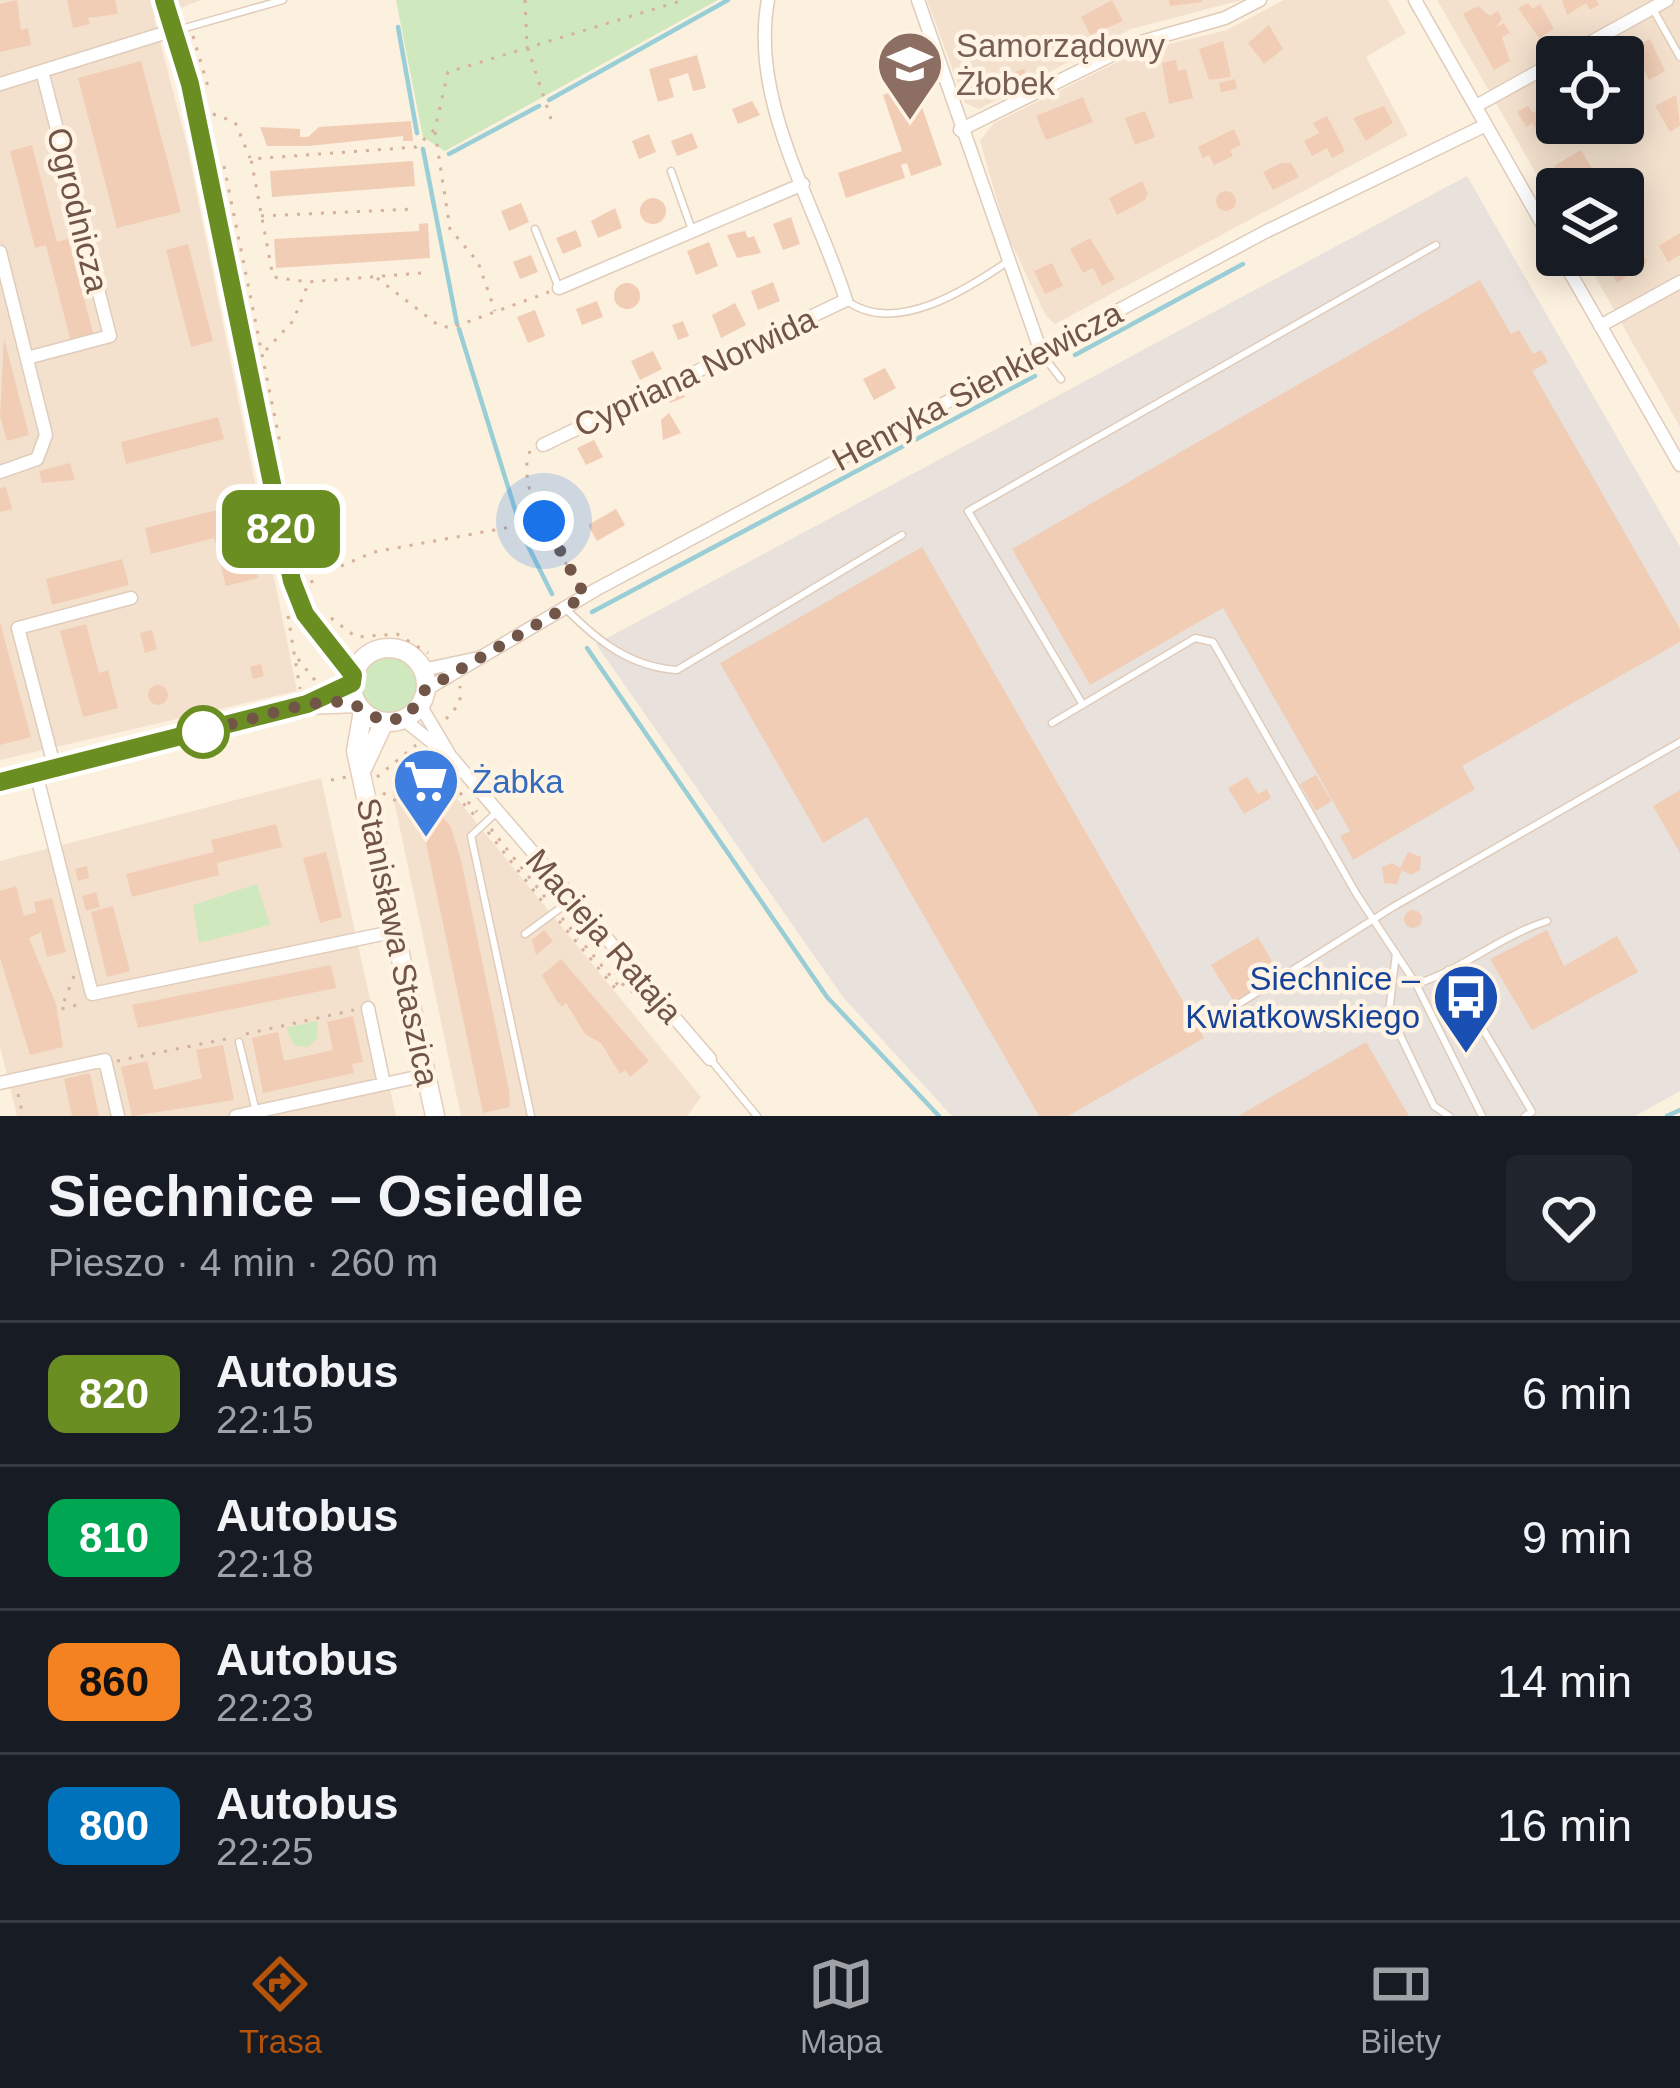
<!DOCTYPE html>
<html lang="pl">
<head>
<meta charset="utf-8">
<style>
  body { margin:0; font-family:Arial,sans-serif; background:#20242c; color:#f1f3f6; height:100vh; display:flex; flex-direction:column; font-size:45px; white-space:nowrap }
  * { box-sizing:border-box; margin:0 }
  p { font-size:39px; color:#9ea1a6 }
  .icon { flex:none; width:66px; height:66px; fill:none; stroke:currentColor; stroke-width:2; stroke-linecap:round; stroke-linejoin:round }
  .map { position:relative; height:1116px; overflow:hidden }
  .panel { display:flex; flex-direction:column; background:#171b24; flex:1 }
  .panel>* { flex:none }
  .badge { padding:0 24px; border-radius:18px; font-size:42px; line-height:78px }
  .fabs { position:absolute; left:1536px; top:36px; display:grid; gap:24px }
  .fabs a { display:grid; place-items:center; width:108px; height:108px; border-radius:12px; background:#171b24; box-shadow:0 6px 30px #0003; font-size:60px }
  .you { position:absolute; width:60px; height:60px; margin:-30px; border:9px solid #fff; border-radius:50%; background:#1a73e8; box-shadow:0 0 0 18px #1a73e833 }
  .map>.badge { position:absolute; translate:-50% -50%; box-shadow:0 0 0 6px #fff }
  .round { display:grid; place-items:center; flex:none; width:126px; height:126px; border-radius:12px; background:#20242c }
  .headline { display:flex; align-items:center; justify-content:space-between; height:204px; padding:0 48px }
  h1 { font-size:57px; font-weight:700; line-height:90px }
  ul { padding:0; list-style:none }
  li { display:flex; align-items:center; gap:36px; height:144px; padding:0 48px; border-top:3px solid #363941 }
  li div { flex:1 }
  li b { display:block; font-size:45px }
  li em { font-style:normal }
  li .badge { min-width:132px; font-weight:700; text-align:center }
  .tabs { display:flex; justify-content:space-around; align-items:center; height:168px; border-top:3px solid #363941; background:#171b24; font-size:33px; color:#9ea1a6 }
  .tabs a { display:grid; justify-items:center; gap:6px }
  .tabs .active { color:#b45309 }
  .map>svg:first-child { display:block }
</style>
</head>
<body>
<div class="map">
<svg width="1680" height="1116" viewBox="0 0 1680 1116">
  <rect width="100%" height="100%" fill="#fcf0de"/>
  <path fill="#f3e1cd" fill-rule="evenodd" d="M0,0H201L154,18L187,145L297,691L0,760Z
    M927,0H1242L1131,29L979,109L965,103Z
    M1284,0H1388L1406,33L1366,57L1408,135L1055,324L1046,316L1007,234L980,141L994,123L1140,51L1227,30Z
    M1437,0H1680V427L1583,255H1623V189H1557V210ZM1557,57H1623V123H1557Z
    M321,778L396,1116H17L0,1047V861Z
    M444,783L701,1097L687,1116H461L392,791Z"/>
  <path fill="#e9e1db" d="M1467,176L1680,547V1091L1635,1116H952L843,997L596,644Z"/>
  <path fill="#d0e8be" d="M396,0H718L445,151L423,137Z
    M362 685a28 28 0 1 1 56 0a28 28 0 1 1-56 0Z
    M257,884L270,925L199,943L193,905Z
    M317,1021V1038L308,1047L294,1045L286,1028Z"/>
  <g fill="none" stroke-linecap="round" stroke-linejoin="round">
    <path stroke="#9aced6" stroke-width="4.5" d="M398,27L417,133
      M549,100L728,0
      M423,149L457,324
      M449,154L539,106
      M459,329L518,519
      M1075,355L1243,264
      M521,532L552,594
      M592,612L1035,376
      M587,648L827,997L939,1116
      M1667,1116L1680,1110"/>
  </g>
  <path fill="#f1cdb6" d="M17,0L21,30L28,28L31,45L0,52V4Z
    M67,0H115L118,14L88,18L90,24L73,28Z
    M1112,0L1123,21L1090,35L1081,17Z
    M1169,0H1202V2L1170,6Z
    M1562,0H1596L1599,5L1590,10L1586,3L1567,15Z
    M1528,3L1533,9L1540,4L1554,29L1539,38L1518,8Z
    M1478,6L1490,16L1498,11L1502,19L1496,27L1504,23L1510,33L1502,37L1510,61L1494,70L1463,14Z
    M1269,25L1283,49L1264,64L1248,43Z
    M1650,39L1665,71L1649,80L1633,48Z
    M1223,41L1231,77L1209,80L1199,49Z
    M697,55L706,88L693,91L688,73L669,79L674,97L658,102L649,69Z
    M1176,60L1178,71L1186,69L1193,98L1169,104L1162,63Z
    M141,61L181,212L117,228L78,78Z
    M1024,69L1027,77L1012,83L1009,74Z
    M1235,79L1237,89L1221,92L1219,83Z
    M914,84L942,165L911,176L907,163L901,165L905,178L846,198L838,173L902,151L883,95Z
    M1676,95L1680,126L1670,132L1655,106Z
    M1083,97L1093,122L1046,140L1036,116Z
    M752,101L760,115L738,124L732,109Z
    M1384,106L1393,123L1366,141L1353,118Z
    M1528,106L1533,113L1541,108L1554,131L1540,137L1532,123L1526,127L1517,112Z
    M1145,111L1155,137L1135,145L1125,118Z
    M1327,116L1345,151L1332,158L1327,148L1312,156L1304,141L1319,133L1313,123Z
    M411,121L413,141H403V136L309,146H267L260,127L300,129V137H308L319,127Z
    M1234,129L1241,145L1230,150L1233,156L1214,165L1209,155L1203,158L1198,147Z
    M692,133L698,148L677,156L671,141Z
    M649,134L656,152L639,159L632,141Z
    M32,145L57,242L68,239L94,336L71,342L46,245L35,248L10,151Z
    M1581,150L1596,175L1567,189L1554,166Z
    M413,161L415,186L272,197L270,171Z
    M1281,163H1291L1299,177L1273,190L1263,172Z
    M1142,181L1148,193L1145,200L1117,215L1109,198Z
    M1216 201a10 10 0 1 1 20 0a10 10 0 1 1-20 0Z
    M640 211a13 13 0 1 1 26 0a13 13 0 1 1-26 0Z
    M521,203L529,222L509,231L501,211Z
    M615,208L622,228L598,238L591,221Z
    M791,217L800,244L783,250L773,224Z
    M428,223L430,258L276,268L274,239L419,231V224Z
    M576,230L582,246L563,254L556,238Z
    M745,231L748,238L754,236L761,253L737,258L727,235Z
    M1680,233V255L1668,262L1659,246Z
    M1090,238L1115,279L1102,286L1093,268L1083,273L1070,249Z
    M709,242L718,266L696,275L687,251Z
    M188,244L213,341L191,347L166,250Z
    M1638,246L1647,262L1617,283L1607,264Z
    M531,255L538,272L520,279L513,262Z
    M1052,263L1063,286L1045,294L1034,271Z
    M1480,280L1511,334L1519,330L1533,354L1541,350L1548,362L1532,371L1680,629V642L1462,766L1475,789L1353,860L1340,836L1350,831L1223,608L1090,685L1012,549Z
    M773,282L780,301L758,310L751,291Z
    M614 296a13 13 0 1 1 26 0a13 13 0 1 1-26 0Z
    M597,301L603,317L582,325L576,309Z
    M735,303L746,325L721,338L712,315Z
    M535,310L545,336L528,343L517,317Z
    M683,321L689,336L678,340L672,325Z
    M4,338L29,435L7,441L0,416Z
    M653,351L662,369L640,380L631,361Z
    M885,368L896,388L874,400L863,379Z
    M682,389L685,397L670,403L667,395Z
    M669,413L681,433L663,440L661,420Z
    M218,417L224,439L126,464L121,442Z
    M594,440L603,457L586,465L577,448Z
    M70,463L75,480L42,483L39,471Z
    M6,487L12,509L0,512V488Z
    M240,504L258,578L226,586L214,538L151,554L145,528L221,509L225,525L230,524L226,507Z
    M616,509L625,525L597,541L588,525Z
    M922,547L1204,1038L1068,1116H1039L867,817L823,843L720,663Z
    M122,559L129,585L52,605L46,579Z
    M0,622L31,737L0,745Z
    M86,624L99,673L108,670L118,708L83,717L60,631Z
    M152,630L157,649L145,653L140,633Z
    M261,664L264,676L253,679L250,667Z
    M148 695a10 10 0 1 1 20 0a10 10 0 1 1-20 0Z
    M1316,775L1332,801L1316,811L1300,784Z
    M1247,777L1258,794L1267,789L1271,798L1244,814L1228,788Z
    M1680,790V853L1653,806Z
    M434,807L451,827L461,860L509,1090L510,1107L483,1113L419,810Z
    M276,824L282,847L217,863L219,875L132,897L126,874L214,852L211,840Z
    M326,852L342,917L320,923L303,858Z
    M1408,852L1421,857L1420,870L1410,875L1402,870L1397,884L1384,883L1382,867L1392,863L1400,868Z
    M87,866L89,878L78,881L75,869Z
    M16,886L24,916L36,912L34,902L52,898L66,952L47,957L41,932L29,938L56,1004L63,1047L30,1055L0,958V891Z
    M96,892L100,907L86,911L82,896Z
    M113,906L130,971L107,977L91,912Z
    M1404 919a9 9 0 1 1 18 0a9 9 0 1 1-18 0Z
    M544,930L553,941L536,955L532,940Z
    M1547,930L1564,966L1617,936L1638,972L1532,1030L1490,959Z
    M1258,937L1280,975L1234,1002L1211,965Z
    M561,959L649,1061L630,1077L625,1070L620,1074L601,1043L585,1034L566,1003L562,1007L556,1000L542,975Z
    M331,965L336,988L138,1028L132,1005Z
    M353,1016L363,1062L352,1064L354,1073L263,1093L252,1038L278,1032L284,1061L333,1050L327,1022Z
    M1366,1042L1409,1116H1238Z
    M223,1045L234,1100L132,1116L121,1067L147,1061L154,1090L202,1078L196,1050Z
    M90,1073L99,1116H72L64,1079Z"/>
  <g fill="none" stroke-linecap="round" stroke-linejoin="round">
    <g stroke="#dfccbb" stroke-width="9">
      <path id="lane" d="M1654,11L1680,57
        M178,30L283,0
        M671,171L692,230
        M535,229L559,288
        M846,300C894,337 968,289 1010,260
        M1041,353L1061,379
        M567,610C599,642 631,667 677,670L902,535
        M1083,705L968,511L1436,245
        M1052,723L1195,638L1213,642L1357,895L1416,984L1482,1116
        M498,811L471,836L531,1116
        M525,934L570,901
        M1396,953L1389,1012L1434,1106L1449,1116
        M1448,970L1532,1112L1525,1116
        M1416,984C1462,970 1500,936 1547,921
        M1213,1020L1393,907L1680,742
        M239,1042L256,1112
        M710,1059L757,1116"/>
    </g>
    <g stroke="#dfccbb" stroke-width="15">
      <path id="street" d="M918,0L1041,352
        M1415,0L1557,250
        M1564,57L1667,0
        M0,84L174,30
        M1476,106L1557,61
        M960,130L1134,44L1225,18L1260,0
        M0,252L46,435L37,459L0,472
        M1560,255L1680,465
        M559,288L803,184
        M1600,326L1680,282
        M27,358L110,336L42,71
        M543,445L846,300C816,205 749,102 768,0
        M422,670L474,659
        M425,690L597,589L1265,232L1486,125
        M420,705L451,757
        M403,719L452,758L710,1059
        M55,769L18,628L131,598
        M36,773L92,994L397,931
        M368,1008L384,1084
        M0,1083L105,1060L118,1116
        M236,1116L426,1075"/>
    </g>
    <g stroke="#e6cebb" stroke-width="21">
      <path id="secondary" d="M164,0L194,102L292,581L305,614L353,675
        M352 685a37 37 0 1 1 74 0a37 37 0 1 1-74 0Z
        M307,705L357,703
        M363,711L356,751L435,1116
        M363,767L384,722
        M0,782L307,705L352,683"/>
    </g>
    <path stroke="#d5b09a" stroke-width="3" stroke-dasharray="3 9" stroke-linecap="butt" d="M525,0L527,46L551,119
      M193,36L209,90
      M213,114L235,122L250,158
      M435,132L450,229L478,262L495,311
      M224,166L280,443
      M261,216L414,209
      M421,273L308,282L273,277L251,159L416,147L435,129L448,72L684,0
      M377,278L438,325L451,328L549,292
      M266,350L293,321L308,284
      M530,451C514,489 560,551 578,584
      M341,566L374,552L544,521
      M307,569L314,587
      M288,616L300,689
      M331,618L356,637L397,634L428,653
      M298,659L318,684
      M446,719L460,703V686
      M414,751L478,819
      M428,757L477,812
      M377,777L416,745
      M331,780L347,777
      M383,793L401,804
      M491,829L548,901
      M488,832L545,905
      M562,918L618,985
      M559,921L615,988L621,983L634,993
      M74,976L61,1009L81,1004
      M246,1034L354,1010
      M117,1061L231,1038
      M18,1094L23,1116"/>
    <use href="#lane" stroke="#fff" stroke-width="6"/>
    <use href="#street" stroke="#fff" stroke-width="12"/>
    <use href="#secondary" stroke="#fff" stroke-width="18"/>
  </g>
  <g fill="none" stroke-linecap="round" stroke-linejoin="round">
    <g stroke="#fff" stroke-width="27">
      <path id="line" d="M0,782L307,704L352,683L353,675L305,614L292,581L190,84L164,0"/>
    </g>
    <use href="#line" stroke="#6b8e23" stroke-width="18"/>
    <path stroke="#715547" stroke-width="12" stroke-dasharray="0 21.6" d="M203,732L186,736L307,704L348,701L384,722L408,716L425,690L585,596L544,521"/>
  </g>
  <defs>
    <g id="school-pin" transform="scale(3.45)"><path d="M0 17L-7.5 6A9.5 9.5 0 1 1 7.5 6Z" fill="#8d6e63" stroke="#fff4e4"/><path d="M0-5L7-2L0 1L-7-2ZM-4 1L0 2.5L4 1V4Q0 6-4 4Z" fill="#fff"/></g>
    <g id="supermarket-pin" transform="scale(3.45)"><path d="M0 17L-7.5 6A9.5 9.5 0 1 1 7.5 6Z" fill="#3f7fe0" stroke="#fff4e4"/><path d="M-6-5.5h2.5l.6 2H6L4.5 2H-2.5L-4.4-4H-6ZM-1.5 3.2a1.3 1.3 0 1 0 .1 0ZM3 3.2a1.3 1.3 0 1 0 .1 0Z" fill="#fff"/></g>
    <g id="bus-pin" transform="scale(3.45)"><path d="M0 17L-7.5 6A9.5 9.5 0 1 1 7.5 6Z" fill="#1a4fb4" stroke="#fff4e4"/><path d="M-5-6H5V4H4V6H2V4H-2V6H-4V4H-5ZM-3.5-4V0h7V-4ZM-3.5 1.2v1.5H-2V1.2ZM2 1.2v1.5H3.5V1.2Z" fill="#fff"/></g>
  </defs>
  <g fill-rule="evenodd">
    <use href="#school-pin" x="910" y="64"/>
    <use href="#supermarket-pin" x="426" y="781"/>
    <use href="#bus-pin" x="1466" y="997"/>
  </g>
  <circle fill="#fff" stroke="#6b8e23" stroke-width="6" cx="203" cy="732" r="24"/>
  <g text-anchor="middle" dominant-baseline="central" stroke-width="9" stroke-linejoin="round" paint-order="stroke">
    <g font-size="33" fill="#785e54" stroke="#fff4e4" text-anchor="start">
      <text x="956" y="45">Samorządowy<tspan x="956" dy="38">Żłobek</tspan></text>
    </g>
    <g font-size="33" fill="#715547" stroke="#fff4e4">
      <text transform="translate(78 210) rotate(76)">Ogrodnicza</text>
      <text transform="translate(695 372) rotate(-25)">Cypriana Norwida</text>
      <text transform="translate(977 386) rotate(-28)">Henryka Sienkiewicza</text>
      <text transform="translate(604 936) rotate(49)">Macieja Rataja</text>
      <text transform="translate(398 942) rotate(78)">Stanisława Staszica</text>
    </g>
    <g font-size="33" fill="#366cbe" stroke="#fff4e4" text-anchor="start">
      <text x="472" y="781">Żabka</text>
    </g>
    <g font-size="33" fill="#164399" stroke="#fff4e4" text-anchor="end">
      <text x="1420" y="978">Siechnice –<tspan x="1420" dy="38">Kwiatkowskiego</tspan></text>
    </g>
  </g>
</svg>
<div class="fabs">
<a><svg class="icon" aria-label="locate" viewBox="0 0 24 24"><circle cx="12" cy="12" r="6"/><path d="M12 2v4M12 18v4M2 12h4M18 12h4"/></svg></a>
<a><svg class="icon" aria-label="layers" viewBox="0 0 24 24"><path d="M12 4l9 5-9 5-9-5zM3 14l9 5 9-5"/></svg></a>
</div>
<div class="you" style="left:544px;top:521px"></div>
<b class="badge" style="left:281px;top:529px;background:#6b8e23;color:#fff">820</b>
</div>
<section class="panel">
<div class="headline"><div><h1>Siechnice – Osiedle</h1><p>Pieszo · 4 min · 260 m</p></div><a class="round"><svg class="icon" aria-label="heart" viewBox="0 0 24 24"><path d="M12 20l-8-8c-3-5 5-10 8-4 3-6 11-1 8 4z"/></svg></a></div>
<ul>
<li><span class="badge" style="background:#6b8e23;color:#fff">820</span><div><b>Autobus</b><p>22:15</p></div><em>6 min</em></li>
<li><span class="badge" style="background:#00a651;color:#fff">810</span><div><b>Autobus</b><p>22:18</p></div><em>9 min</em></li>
<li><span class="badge" style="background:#f58220;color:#111">860</span><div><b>Autobus</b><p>22:23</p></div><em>14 min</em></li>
<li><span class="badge" style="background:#0072bc;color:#fff">800</span><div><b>Autobus</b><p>22:25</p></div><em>16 min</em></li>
</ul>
</section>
<nav class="tabs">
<a class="active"><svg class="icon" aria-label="directions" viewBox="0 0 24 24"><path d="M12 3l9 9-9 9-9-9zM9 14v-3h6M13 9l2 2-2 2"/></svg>Trasa</a>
<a><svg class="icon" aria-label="map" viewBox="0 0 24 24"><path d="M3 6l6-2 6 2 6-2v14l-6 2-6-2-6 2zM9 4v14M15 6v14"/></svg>Mapa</a>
<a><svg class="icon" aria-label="tickets" viewBox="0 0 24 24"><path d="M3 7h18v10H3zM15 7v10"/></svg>Bilety</a>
</nav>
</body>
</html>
